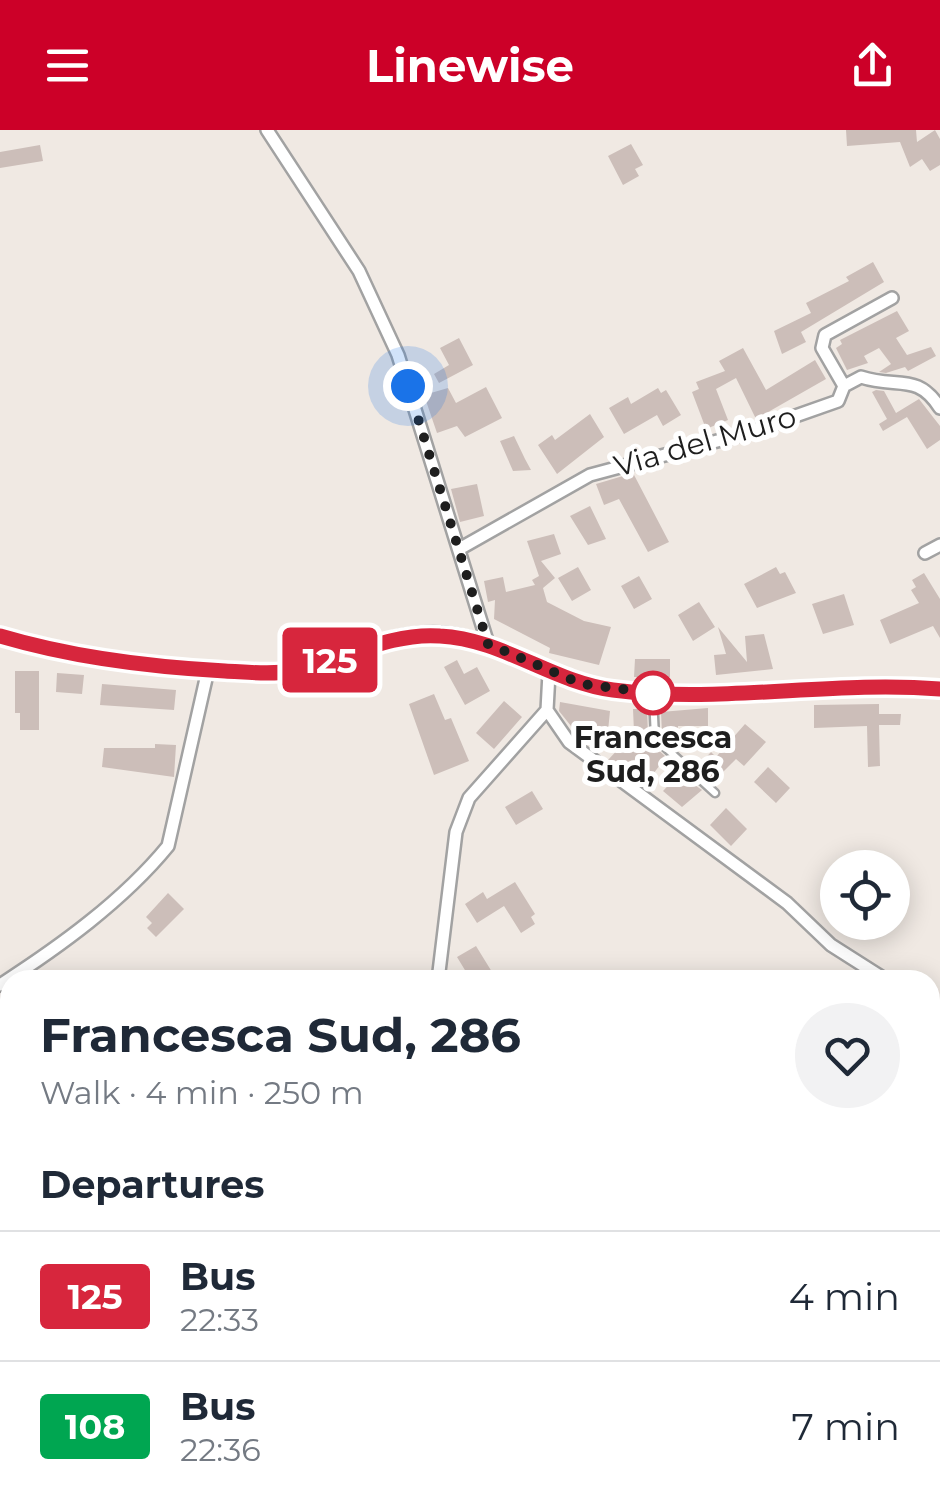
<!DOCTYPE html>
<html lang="en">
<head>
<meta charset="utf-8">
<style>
  body { margin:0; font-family:Montserrat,sans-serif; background:#f2f2f3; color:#1f2937; height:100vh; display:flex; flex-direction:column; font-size:38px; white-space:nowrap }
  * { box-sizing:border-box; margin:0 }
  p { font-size:32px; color:#747a83 }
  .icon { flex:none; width:55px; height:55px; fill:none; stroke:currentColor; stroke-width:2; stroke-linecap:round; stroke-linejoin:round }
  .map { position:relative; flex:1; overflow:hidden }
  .details { position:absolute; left:0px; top:840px; width:940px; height:540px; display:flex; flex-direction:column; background:#fff; border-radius:30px 30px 0 0; box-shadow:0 5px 25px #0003 }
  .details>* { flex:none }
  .badge { padding:0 20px; border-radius:8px; font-size:35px; line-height:65px }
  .buttons { position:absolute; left:820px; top:720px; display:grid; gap:20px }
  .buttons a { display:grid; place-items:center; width:90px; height:90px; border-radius:50%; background:#fff; box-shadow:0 5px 25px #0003; font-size:50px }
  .you { position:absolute; width:50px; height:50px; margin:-25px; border:8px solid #fff; border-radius:50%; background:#1a73e8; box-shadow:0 0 0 15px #1a73e833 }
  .map>.badge { position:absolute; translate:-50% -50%; box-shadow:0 0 0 5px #fff }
  h2 { padding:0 40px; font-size:38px; line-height:90px }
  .round { display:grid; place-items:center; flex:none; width:105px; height:105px; border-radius:52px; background:#f2f2f3 }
  .headline { display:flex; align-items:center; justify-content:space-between; height:170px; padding:0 40px }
  h1 { font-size:48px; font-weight:700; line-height:75px }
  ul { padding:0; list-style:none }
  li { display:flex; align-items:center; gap:30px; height:130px; padding:0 40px; border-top:2px solid #e0e1e3 }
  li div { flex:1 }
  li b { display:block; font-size:38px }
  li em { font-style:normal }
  li .badge { min-width:110px; font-weight:700; text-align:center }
  header { display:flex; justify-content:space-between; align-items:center; height:130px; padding:0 40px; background:#cc0028; color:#fff; font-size:45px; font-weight:700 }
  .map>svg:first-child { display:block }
</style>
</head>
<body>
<header><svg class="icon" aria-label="menu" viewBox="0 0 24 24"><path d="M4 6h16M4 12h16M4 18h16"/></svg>Linewise<svg class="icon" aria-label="share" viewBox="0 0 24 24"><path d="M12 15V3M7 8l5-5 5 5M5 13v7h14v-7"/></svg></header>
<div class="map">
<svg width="940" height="1380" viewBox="0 0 940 1380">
  <rect width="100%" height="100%" fill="#f0e9e3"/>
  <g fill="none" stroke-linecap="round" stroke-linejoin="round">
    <path stroke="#a1dee0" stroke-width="4" d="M312,1370L320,1380
      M369,1370L377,1380
      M425,1370L434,1380
      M483,1370L492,1380
      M665,1370L671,1380
      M604,1380L615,1370
      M901,1380L907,1376"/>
  </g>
  <path fill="#ccbeb9" d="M846,0H916L917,12L935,0L940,9V35L930,41L922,29L910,37L900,12L847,16Z
    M631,14L643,35L635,39L639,46L623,55L608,26Z
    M40,15L43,31L0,38V22Z
    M873,132L884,152L801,202L806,212L782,224L774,201L811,183L806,173L849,151L846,147Z
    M897,181L909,201L896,208L907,225L931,217L936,226L908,241L905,237L886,243L879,242L891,234L879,218L864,226L868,233L847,240L836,218L842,214L840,210Z
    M459,208L473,235L439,253L434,244L449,235L440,218Z
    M743,218L766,260L815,230L826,249L756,289L736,248L716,259L728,290L706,299L692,262L699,259L696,252L725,241L719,231Z
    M486,257L502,288L465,307L457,296L437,303L424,265L448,258L456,273Z
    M658,258L661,263L666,260L681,285L663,296L657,285L624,304L609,278L628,267L631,274Z
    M876,260L884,261L896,283L919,269L940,296V310L927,319L907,287L883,301L879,294L887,289L872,262Z
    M590,284L604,307L557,344L538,315L552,305L555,310Z
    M514,306L525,329L531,340L513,341L500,311Z
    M633,343L669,412L648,422L619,369L604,375L596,354Z
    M477,354L484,386L460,392L451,359Z
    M590,376L606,409L588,415L570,386Z
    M554,404L561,424L541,431L555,448L543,458L547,472L584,491L611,497L599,535L549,523L550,518L494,489L495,470L488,472L484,451L503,447L506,462L535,455L532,450L539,446L527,411Z
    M578,437L591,460L572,471L558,448Z
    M776,437L780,444L785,442L796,463L757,478L744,454Z
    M924,443L940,469V508L933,496L890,514L880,490L919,473L911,460L916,457L912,450Z
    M639,446L652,469L634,479L621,456Z
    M844,464L854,495L823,504L812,474Z
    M699,472L715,497L693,511L678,485Z
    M718,497L747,532L745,506L764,504L773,539L716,545L714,525L726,524Z
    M635,529H670V547H634Z
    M457,530L464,544L477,537L490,561L465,575L444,537Z
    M15,541H39V600H20V583H15Z
    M57,543L84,545L82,564L56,562Z
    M102,554L176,560L174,580L100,575Z
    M434,564L445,590L451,588L469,631L434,645L409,574Z
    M504,571L522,587L494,619L476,603Z
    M560,572L610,581L608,601L594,600V608L583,611L559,581Z
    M879,574V584H901L900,595H879L880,636L868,637L867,596L814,598V575Z
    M708,578V596H678V603L662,604L661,582Z
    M633,579H647L648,605H642L666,627L644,656L608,630L634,602Z
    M745,594L766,612L744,636L736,629L713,652L697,637L711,622L716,627Z
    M155,614L176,615L174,647L102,637L104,618H155Z
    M768,637L790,658L776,673L754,652Z
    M679,644L702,660L682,677L663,661Z
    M532,661L543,679L516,695L505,677Z
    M726,678L747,699L731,716L710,695Z
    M515,752L535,784L531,787L535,794L521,803L504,776L477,793L465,774L483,762L487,769Z
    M168,763L184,779L156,807L147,798L152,793L146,787Z
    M476,816L492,842L471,850L457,827Z"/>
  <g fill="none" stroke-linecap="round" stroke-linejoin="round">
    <g stroke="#a2a2a2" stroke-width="11">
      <path id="service" d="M653,565L655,608L715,663
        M0,1163L10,1162"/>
    </g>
    <g stroke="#a2a2a2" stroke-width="16">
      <path id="minor" d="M267,0L359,141L398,225L488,514
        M844,256L822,218L825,205L892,168
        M461,418L590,345L747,303L838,271L844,256L861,247C897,259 917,242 940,278
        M925,423L940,415
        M549,543L547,580L569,612L787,773L831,815L886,850
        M438,850L456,702L469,668L547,580
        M0,855C59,817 123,771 168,716L208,540
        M930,899L940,912"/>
    </g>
    <g stroke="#a2a2a2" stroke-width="20">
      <path id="tertiary" d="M0,506C74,527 148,537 225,541C247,542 271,545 293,541C342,531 389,502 440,505C502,509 552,552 613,560C721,574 832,550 940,559"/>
    </g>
    <use href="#service" stroke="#fff" stroke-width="6"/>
    <use href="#minor" stroke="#fff" stroke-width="11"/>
    <use href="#tertiary" stroke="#fff" stroke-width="15"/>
  </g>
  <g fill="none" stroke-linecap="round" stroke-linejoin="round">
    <g stroke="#fff" stroke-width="22">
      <path id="line" d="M0,506C74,528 148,537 225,541C247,542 271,545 293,541C342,531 389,502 440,506C502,509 552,552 613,560C721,574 832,550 940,559"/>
    </g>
    <use href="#line" stroke="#d7263d" stroke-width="15"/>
    <path stroke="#1e1e1e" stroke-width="10" stroke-dasharray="0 18" d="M408,256L488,514L582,554L653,563"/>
  </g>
  <circle fill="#fff" stroke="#d7263d" stroke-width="5" cx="653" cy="563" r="20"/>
  <g text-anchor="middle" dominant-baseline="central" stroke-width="10" stroke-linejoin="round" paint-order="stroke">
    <g font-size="30" fill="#1e1e1e" stroke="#fff">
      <text transform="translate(705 311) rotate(-16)">Via del Muro</text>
    </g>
    <g font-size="30" font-weight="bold" fill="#1e1e1e" stroke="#fff">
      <text x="653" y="607">Francesca<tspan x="653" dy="34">Sud, 286</tspan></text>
    </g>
  </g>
</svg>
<div class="buttons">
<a><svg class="icon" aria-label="locate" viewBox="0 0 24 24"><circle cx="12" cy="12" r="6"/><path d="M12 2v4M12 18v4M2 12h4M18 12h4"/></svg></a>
</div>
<div class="you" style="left:408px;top:256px"></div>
<b class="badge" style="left:330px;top:530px;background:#d7263d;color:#fff">125</b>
<section class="details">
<div class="headline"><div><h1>Francesca Sud, 286</h1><p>Walk · 4 min · 250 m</p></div><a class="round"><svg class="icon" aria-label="heart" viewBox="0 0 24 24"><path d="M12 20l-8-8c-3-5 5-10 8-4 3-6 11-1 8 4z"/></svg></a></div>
<h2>Departures</h2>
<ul>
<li><span class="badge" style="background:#d7263d;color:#fff">125</span><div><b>Bus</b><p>22:33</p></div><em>4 min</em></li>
<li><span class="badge" style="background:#00a651;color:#fff">108</span><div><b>Bus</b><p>22:36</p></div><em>7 min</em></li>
</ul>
</section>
</div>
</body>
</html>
